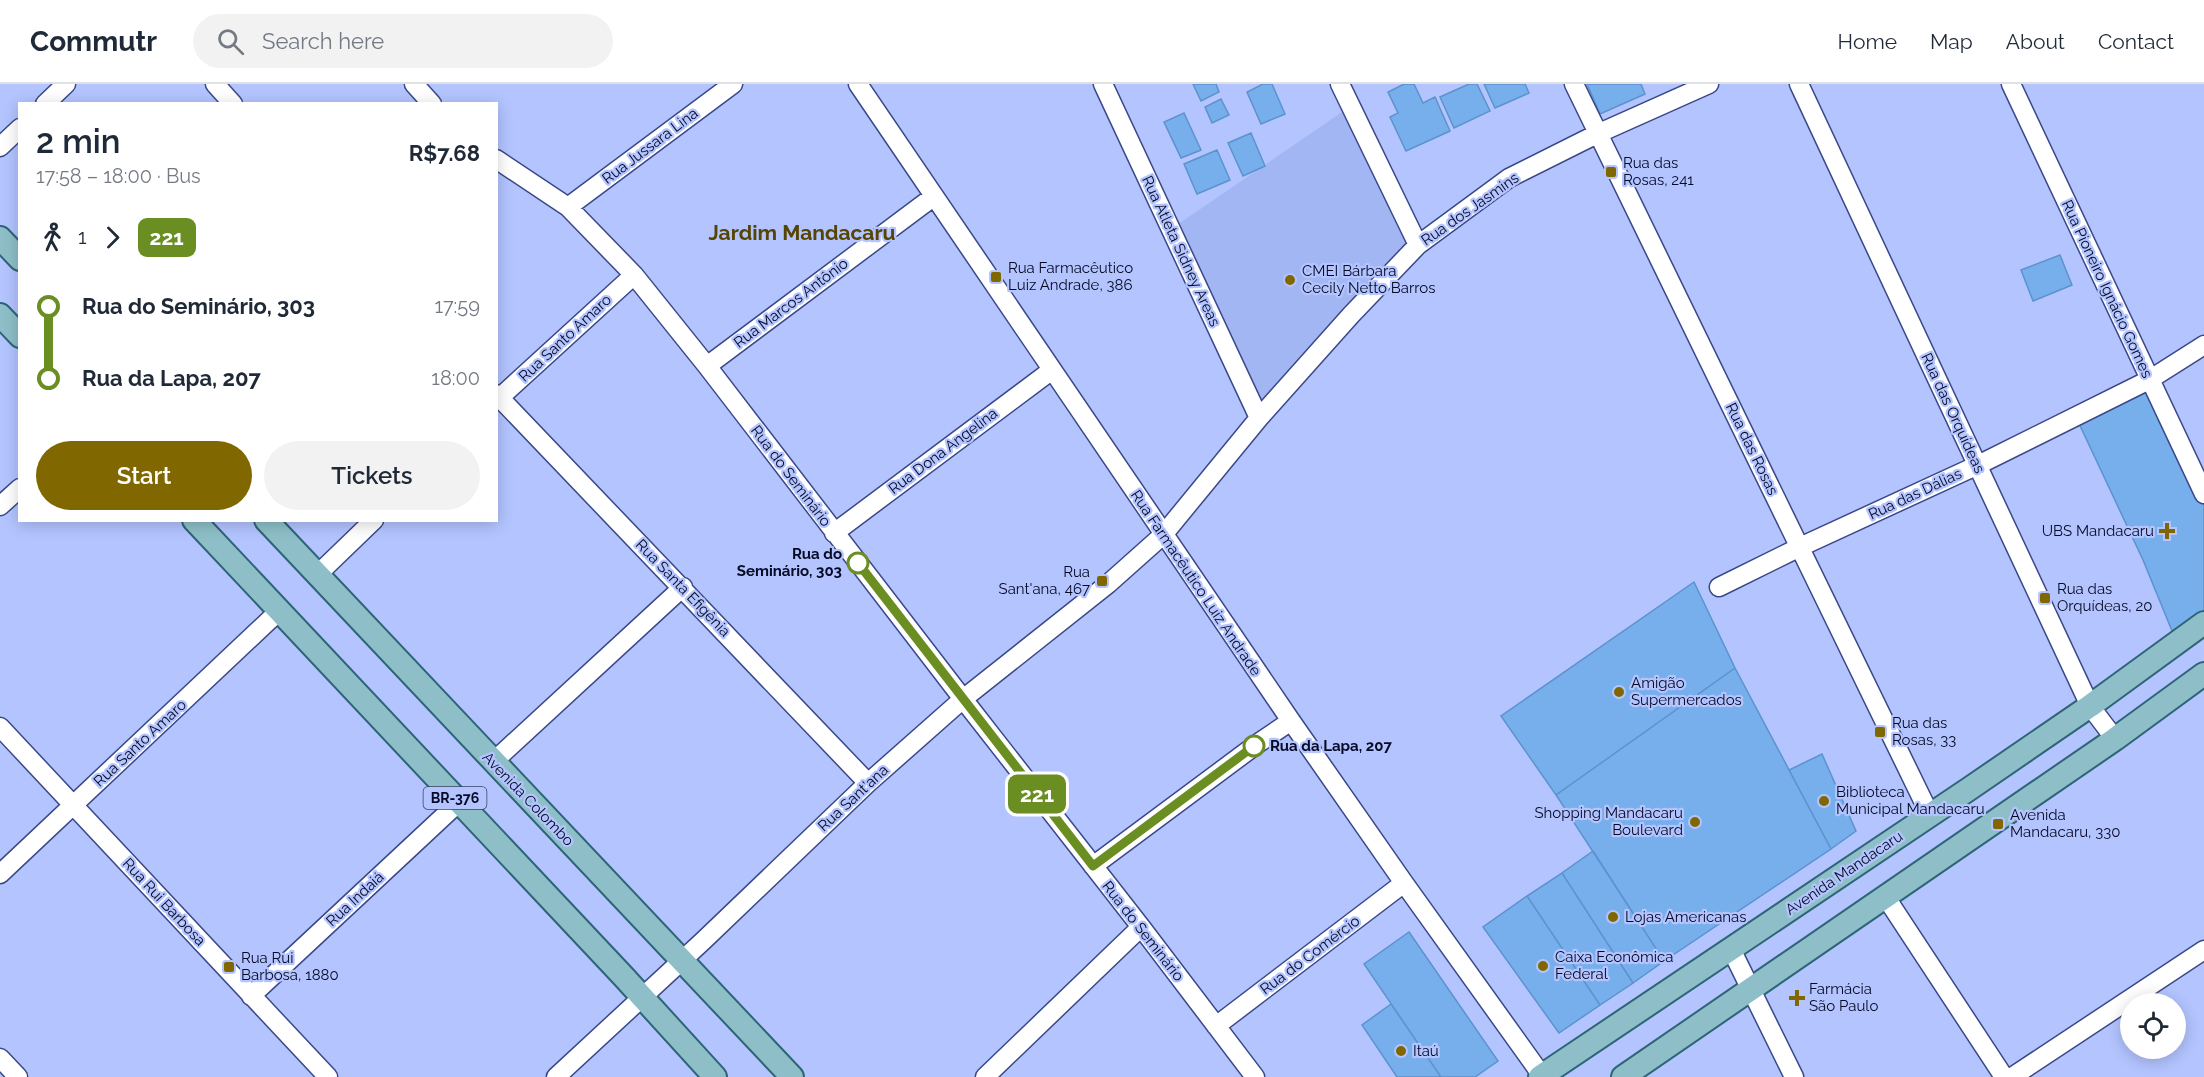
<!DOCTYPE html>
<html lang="en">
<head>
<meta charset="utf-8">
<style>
  body { margin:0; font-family:Raleway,sans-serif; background:#f2f2f3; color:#1f2937; height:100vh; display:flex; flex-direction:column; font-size:22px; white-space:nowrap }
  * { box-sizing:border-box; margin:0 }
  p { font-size:20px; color:#747a83 }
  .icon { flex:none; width:33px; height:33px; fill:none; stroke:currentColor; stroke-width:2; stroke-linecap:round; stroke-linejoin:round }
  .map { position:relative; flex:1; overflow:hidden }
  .side { position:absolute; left:18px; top:18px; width:480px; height:420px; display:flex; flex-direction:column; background:#fff; border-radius:0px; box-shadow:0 3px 15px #0003 }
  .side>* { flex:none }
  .badge { padding:0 12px; border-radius:9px; font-size:21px; line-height:39px }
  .tools { position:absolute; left:2120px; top:909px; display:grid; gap:12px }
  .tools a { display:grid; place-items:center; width:66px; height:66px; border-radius:50%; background:#fff; box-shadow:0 3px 15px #0003; font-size:30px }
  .map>.badge { position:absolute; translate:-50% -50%; box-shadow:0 0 0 3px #fff }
  .legs { display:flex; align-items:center; gap:9px; height:66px; padding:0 18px; font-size:20px }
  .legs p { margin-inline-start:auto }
  .overview { display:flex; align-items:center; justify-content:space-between; height:102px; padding:0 18px }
  h1 { font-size:33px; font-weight:600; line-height:45px }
  .button { display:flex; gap:12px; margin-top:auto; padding:12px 18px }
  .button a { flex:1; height:69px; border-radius:36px; background:#806700; color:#fff; font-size:24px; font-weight:600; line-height:69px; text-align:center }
  .button a+a { background:#f2f2f3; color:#1f2937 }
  ul { padding:0 18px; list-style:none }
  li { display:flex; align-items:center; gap:21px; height:72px; font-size:22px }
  li i { display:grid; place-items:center; width:9px; height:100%; margin:0 8px; background:currentColor }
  li i::after { content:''; width:15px; height:15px; margin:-8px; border:4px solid; border-radius:50%; background:#fff }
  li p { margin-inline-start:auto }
  li:first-child i { background:linear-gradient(#0000 50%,currentColor 0) }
  li:last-child i { background:linear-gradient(currentColor 50%,#0000 0) }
  header { display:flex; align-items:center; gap:36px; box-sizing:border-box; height:84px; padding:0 30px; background:#fff; border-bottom:2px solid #e0e1e3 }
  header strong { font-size:28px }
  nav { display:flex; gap:33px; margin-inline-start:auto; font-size:21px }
  .search { width:420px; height:54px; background:#f2f2f3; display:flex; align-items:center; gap:15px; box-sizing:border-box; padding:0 21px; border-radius:33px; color:#747a83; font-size:22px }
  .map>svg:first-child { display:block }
</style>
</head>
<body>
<header>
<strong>Commutr</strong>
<div class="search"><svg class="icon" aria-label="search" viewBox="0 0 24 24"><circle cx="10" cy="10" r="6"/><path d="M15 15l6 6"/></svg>Search here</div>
<nav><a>Home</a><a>Map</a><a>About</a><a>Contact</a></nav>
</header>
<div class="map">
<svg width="2204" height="993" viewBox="0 0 2204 993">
  <rect width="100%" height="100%" fill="#b3c4ff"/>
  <path fill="#a3b6f4" d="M1351,22L1418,161L1259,334L1171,145Z"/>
  <path fill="#77afec" stroke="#5c92cd" stroke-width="1.5" d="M1193,0H1216L1219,8L1201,17Z
    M1263,0H1272L1285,30L1261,40L1247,8Z
    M1404,0H1414L1423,19L1435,13L1450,47L1406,67L1390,33L1398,29L1388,8Z
    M1469,0H1477L1490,27L1454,44L1440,13Z
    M1484,0H1525L1529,9L1495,24Z
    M1587,0H1641L1645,10L1600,30Z
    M1221,15L1229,31L1212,39L1205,23Z
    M1184,29L1201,66L1181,74L1164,38Z
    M1251,49L1265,82L1243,92L1228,59Z
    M1217,66L1230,96L1197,110L1184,80Z
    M2060,171L2072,201L2033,217L2021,186Z
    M2149,296L2204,410V539L2177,559L2143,476L2076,333Z
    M1694,498L1735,584L1556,711L1501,632Z
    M1735,584L1831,765L1664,877L1556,711Z
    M1822,670L1856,747L1831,765L1789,686Z
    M1593,767L1664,877L1633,899L1562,789Z
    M1562,789L1633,899L1600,921L1527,812Z
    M1527,812L1600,921L1559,949L1483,843Z
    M1409,848L1498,977L1475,993H1441L1364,880Z
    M1391,920L1441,993H1397L1362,941Z"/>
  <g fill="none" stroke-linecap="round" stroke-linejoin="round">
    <g stroke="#3a4888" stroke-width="21">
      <path id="minor" d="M215,0L233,20
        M414,0L432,20
        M858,0L1291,637L1404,799L1543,993
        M1103,0L1259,334
        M1340,0L1418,161
        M1574,0L1930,731
        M1799,0L2090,622L2115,655
        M2011,0L2204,410
        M45,20L66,0
        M0,63L20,44
        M496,75L568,123L634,191L707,282L963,615L1141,843L1255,993
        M568,123L733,0
        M707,282L933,113
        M496,310L868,699
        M496,317L634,191
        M0,422L20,404
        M834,449L1052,286
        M317,491L374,436
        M1719,503L1800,463L1978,381L2149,296L2204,261
        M0,643L328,993
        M493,678L683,503
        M1093,782L1257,660L1291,637
        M0,790L279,527
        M1885,812L2004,993
        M1731,865L1794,993
        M251,912L459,718
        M1216,942L1404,799
        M0,974L18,993
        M556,993L703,857L868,699L963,615L1108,500L1163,451L1259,334L1351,231L1418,161L1509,94L1597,50L1709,0
        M985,993L1141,843
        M2012,993L2204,866"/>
    </g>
    <g stroke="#2e6477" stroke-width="26">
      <path id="major" d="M0,154L20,175
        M0,231L20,252
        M194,436L623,892L715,993
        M266,436L792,993
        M1540,993L1969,705L2090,622L2204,539
        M1623,993L2115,655L2204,590"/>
    </g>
    <use href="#minor" stroke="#fff" stroke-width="18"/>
    <use href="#major" stroke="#8ebfc8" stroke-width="22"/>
  </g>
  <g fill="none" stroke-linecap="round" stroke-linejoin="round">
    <g stroke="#fff" stroke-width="14">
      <path id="line-1" d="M858,479L1093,782L1254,662"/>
    </g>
    <use href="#line-1" stroke="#6b8e23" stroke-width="9"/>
  </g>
  <g fill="#806700" stroke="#b3c4ff" stroke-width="2">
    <rect x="1605" y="82" width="12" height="12" rx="3"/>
    <rect x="990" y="187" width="12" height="12" rx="3"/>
    <circle cx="1290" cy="196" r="6"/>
    <path d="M2164 438h6v6h6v6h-6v6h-6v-6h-6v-6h6z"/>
    <rect x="1096" y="491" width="12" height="12" rx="3"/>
    <rect x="2039" y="508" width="12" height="12" rx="3"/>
    <circle cx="1619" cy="608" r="6"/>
    <rect x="1874" y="642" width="12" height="12" rx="3"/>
    <circle cx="1824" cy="717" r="6"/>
    <circle cx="1695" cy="738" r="6"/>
    <rect x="1992" y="734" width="12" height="12" rx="3"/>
    <circle cx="1613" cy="833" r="6"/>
    <circle cx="1543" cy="882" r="6"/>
    <rect x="223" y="877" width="12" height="12" rx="3"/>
    <path d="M1794 905h6v6h6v6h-6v6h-6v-6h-6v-6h6z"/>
    <circle cx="1401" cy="967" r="6"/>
  </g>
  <g fill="#fff" stroke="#6b8e23" stroke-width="3">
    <circle cx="858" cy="479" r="10"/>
    <circle cx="1254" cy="662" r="10"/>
  </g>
  <g text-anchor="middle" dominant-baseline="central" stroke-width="4.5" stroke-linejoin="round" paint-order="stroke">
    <rect fill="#b3c4ff" stroke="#3a4266" stroke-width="1.5" x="423.5" y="703" width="63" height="22" rx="4.5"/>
    <g font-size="14" font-weight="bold" fill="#060a24">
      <text x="455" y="714">BR-376</text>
    </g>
    <g font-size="15" fill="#060a24" stroke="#b3c4ff">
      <text transform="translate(650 62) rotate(-37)">Rua Jussara Lina</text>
      <text transform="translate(1470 125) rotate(-35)">Rua dos Jasmins</text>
      <text transform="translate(1181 167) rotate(65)">Rua Atleta Sidney Areas</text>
      <text transform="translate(2107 205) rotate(65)">Rua Pioneiro Ignácio Gomes</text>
      <text transform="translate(791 219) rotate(-37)">Rua Marcos Antônio</text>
      <text transform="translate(565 254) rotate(-43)">Rua Santo Amaro</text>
      <text transform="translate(1953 329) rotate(65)">Rua das Orquídeas</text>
      <text transform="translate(1752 365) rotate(64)">Rua das Rosas</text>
      <text transform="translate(943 367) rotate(-37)">Rua Dona Angelina</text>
      <text transform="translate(791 392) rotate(53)">Rua do Seminário</text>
      <text transform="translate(1915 410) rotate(-25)">Rua das Dálias</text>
      <text transform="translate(1196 499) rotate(56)">Rua Farmacêutico Luiz Andrade</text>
      <text transform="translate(683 504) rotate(46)">Rua Santa Efigênia</text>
      <text transform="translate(140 659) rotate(-43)">Rua Santo Amaro</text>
      <text transform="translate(853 714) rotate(-43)">Rua Sant'ana</text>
      <text transform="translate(528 715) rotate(46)">Avenida Colombo</text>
      <text transform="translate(1844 789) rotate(-34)">Avenida Mandacaru</text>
      <text transform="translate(355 815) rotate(-43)">Rua Indaiá</text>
      <text transform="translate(164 818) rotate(47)">Rua Rui Barbosa</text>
      <text transform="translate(1143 847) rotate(52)">Rua do Seminário</text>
      <text transform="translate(1310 871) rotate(-37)">Rua do Comércio</text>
    </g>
    <g font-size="15" fill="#060a24" stroke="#b3c4ff" text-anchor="start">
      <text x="1623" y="79">Rua das<tspan x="1623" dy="17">Rosas, 241</tspan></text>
      <text x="1008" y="184">Rua Farmacêutico<tspan x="1008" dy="17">Luiz Andrade, 386</tspan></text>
      <text x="1302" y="187">CMEI Bárbara<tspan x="1302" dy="17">Cecily Netto Barros</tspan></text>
      <text x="2154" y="447" text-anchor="end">UBS Mandacaru</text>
      <text x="1090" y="488" text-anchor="end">Rua<tspan x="1090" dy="17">Sant'ana, 467</tspan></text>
      <text x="2057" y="505">Rua das<tspan x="2057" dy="17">Orquídeas, 20</tspan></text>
      <text x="1631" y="599">Amigão<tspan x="1631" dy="17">Supermercados</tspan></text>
      <text x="1892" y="639">Rua das<tspan x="1892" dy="17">Rosas, 33</tspan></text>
      <text x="1836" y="708">Biblioteca<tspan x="1836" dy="17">Municipal Mandacaru</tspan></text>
      <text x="1683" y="729" text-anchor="end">Shopping Mandacaru<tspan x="1683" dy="17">Boulevard</tspan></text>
      <text x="2010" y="731">Avenida<tspan x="2010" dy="17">Mandacaru, 330</tspan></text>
      <text x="1625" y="833">Lojas Americanas</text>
      <text x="1555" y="873">Caixa Econômica<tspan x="1555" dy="17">Federal</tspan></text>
      <text x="241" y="874">Rua Rui<tspan x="241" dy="17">Barbosa, 1880</tspan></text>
      <text x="1809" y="905">Farmácia<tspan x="1809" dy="17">São Paulo</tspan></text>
      <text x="1413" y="967">Itaú</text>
    </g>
    <g font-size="15" font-weight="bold" fill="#060a24" stroke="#b3c4ff" text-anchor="end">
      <text x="842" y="470">Rua do<tspan x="842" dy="17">Seminário, 303</tspan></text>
      <text x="1270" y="662" text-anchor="start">Rua da Lapa, 207</text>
    </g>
    <g font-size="21" font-weight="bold" fill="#564502" stroke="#b3c4ff">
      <text x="802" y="148">Jardim Mandacaru</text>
    </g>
  </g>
</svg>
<div class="tools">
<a><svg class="icon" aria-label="locate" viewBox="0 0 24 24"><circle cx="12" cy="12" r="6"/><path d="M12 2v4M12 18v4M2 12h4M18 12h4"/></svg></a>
</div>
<b class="badge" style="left:1037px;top:710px;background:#6b8e23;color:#fff">221</b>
<section class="side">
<div class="overview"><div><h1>2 min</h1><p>17:58 – 18:00 · Bus</p></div><b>R$7.68</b></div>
<div class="legs"><svg class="icon" aria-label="walk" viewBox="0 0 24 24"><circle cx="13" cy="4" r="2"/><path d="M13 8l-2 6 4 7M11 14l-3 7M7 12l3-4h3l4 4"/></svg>1<svg class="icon" aria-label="forward" viewBox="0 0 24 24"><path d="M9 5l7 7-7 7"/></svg><b class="badge" style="background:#6b8e23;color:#fff">221</b></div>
<ul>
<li><i style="color:#6b8e23"></i><b>Rua do Seminário, 303</b><p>17:59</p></li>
<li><i style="color:#6b8e23"></i><b>Rua da Lapa, 207</b><p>18:00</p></li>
</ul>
<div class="button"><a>Start</a><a>Tickets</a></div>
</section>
</div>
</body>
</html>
